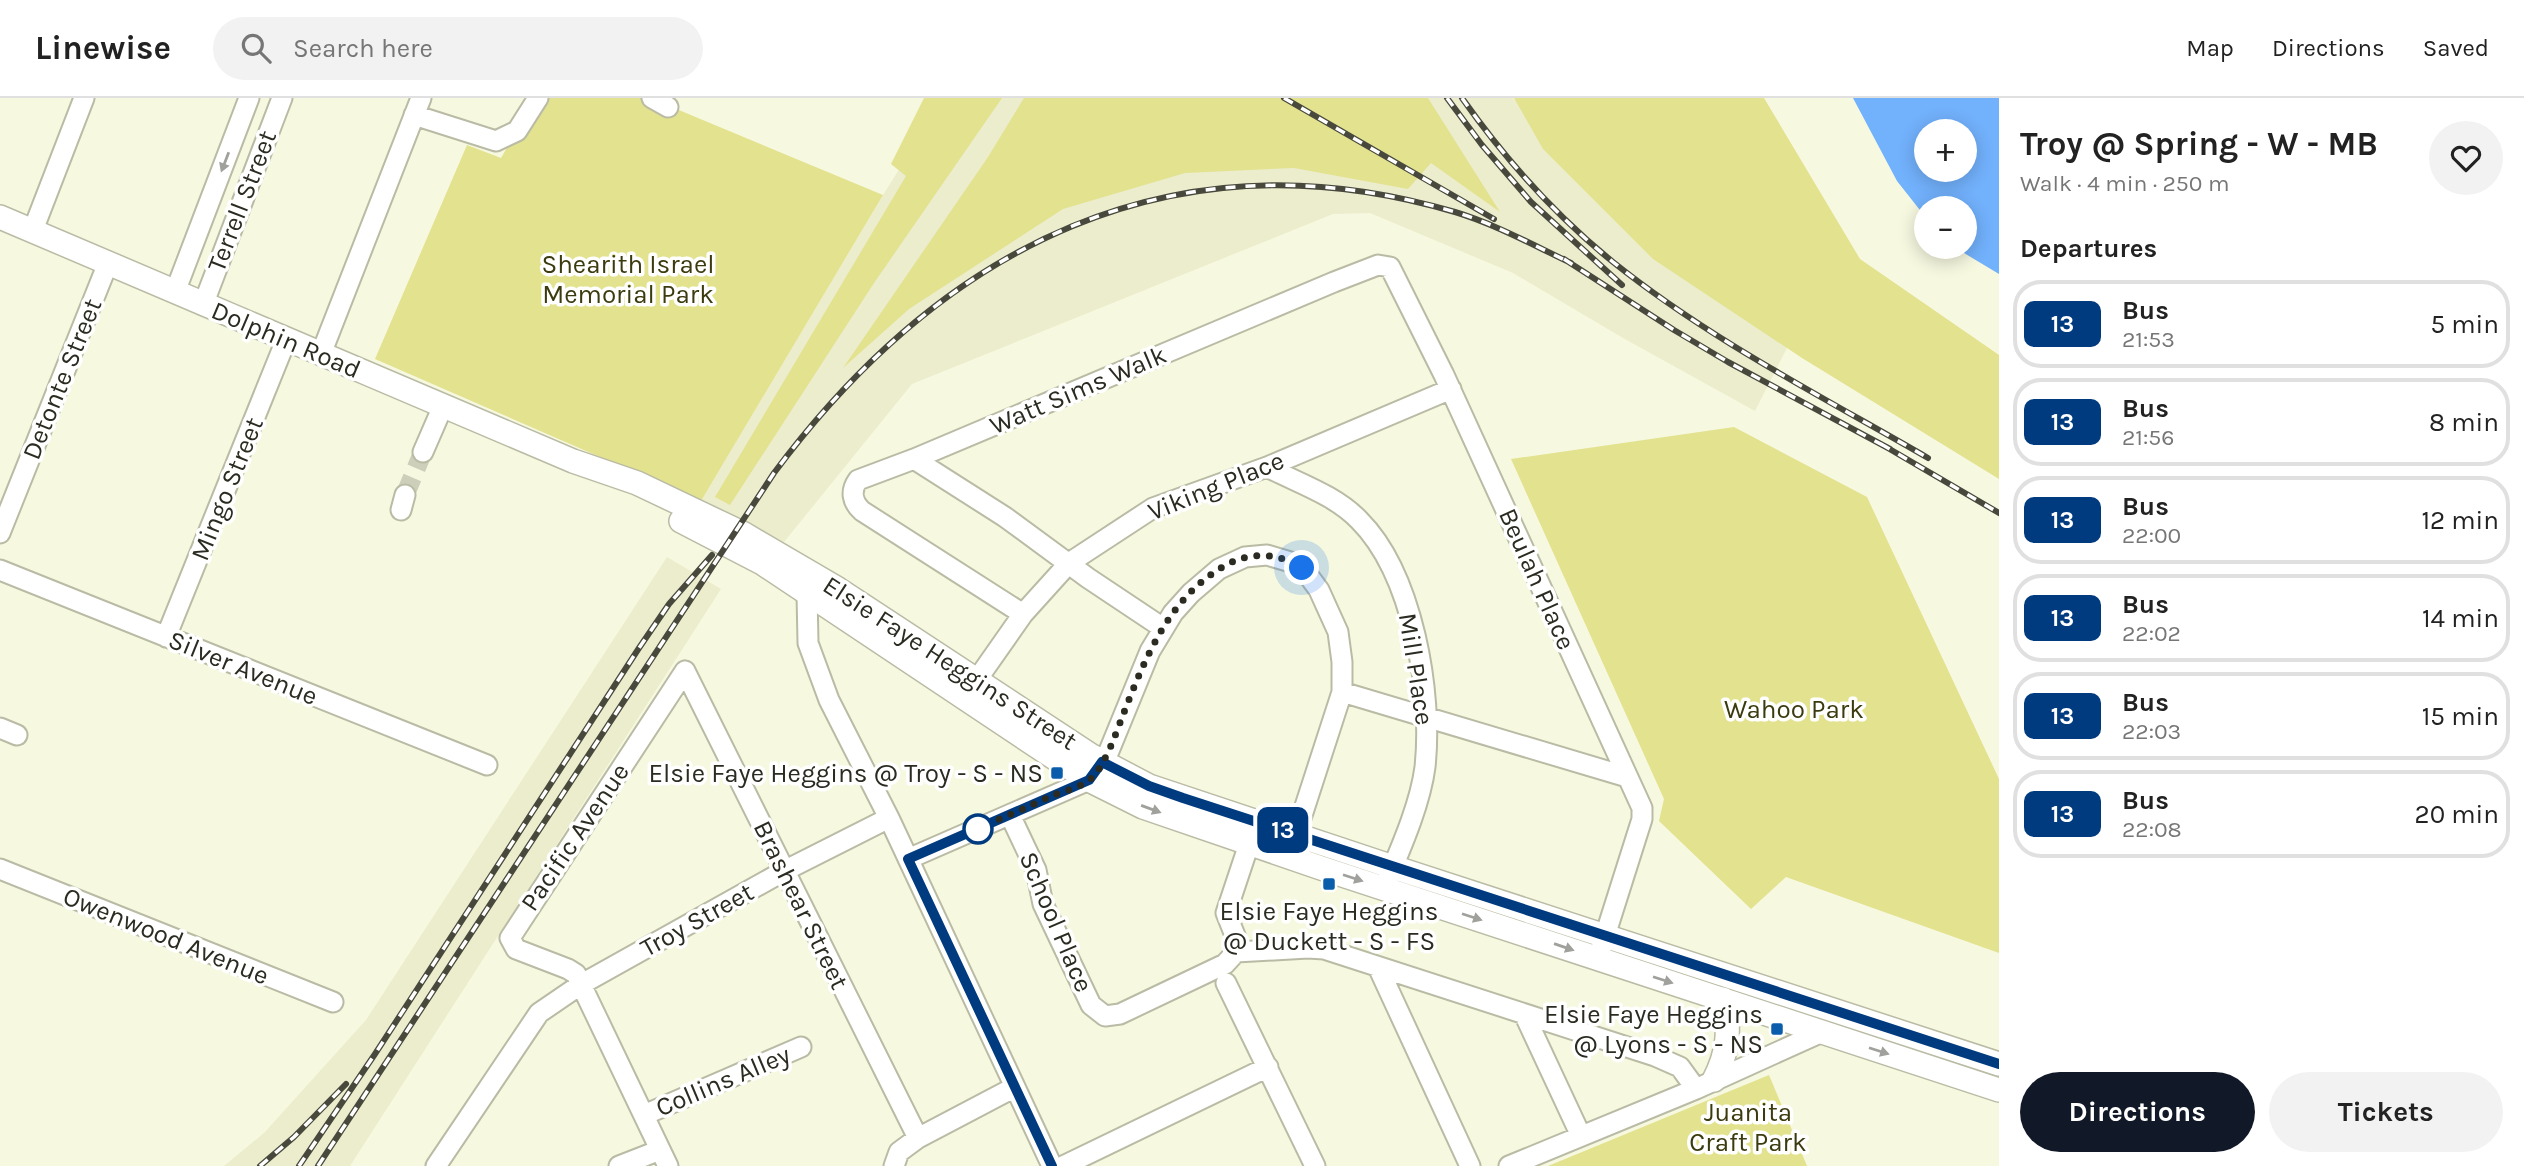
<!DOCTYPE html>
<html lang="en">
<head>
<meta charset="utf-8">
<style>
  body { margin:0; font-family:Karla,sans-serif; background:#f2f2f2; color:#222; height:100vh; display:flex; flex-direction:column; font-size:26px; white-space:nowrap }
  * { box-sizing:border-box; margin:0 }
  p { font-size:23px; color:#767676 }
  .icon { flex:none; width:38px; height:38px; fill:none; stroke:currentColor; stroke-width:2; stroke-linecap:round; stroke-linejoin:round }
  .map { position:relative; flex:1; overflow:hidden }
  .panel { display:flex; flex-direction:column; background:#fff; width:525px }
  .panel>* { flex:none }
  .badge { padding:0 14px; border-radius:10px; font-size:24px; line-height:46px }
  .controls { position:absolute; left:1914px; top:21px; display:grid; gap:14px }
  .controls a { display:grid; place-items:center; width:63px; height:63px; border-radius:50%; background:#fff; box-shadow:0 4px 18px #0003; font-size:35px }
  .you { position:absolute; width:35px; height:35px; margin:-18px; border:5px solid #fff; border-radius:50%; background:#1a73e8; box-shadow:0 0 0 10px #1a73e833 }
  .map>.badge { position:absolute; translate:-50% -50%; box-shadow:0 0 0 4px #fff }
  h2 { padding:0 21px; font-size:26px; line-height:63px }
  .round { display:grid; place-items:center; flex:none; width:74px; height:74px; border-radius:37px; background:#f2f2f2 }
  .head { display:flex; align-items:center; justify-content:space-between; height:119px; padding:0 21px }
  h1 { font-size:33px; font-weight:700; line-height:52px }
  .action { display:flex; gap:14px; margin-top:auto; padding:14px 21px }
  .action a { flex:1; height:80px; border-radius:42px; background:#111827; color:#fff; font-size:28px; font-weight:700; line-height:80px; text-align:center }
  .action a+a { background:#f2f2f2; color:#222 }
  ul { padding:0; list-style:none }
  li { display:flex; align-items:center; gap:21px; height:88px; margin:0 14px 10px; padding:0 7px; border:4px solid #e0e0e0; border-radius:28px }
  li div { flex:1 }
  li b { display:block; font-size:26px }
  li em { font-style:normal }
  li .badge { min-width:77px; font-weight:700; text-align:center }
  header { display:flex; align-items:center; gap:42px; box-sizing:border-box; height:98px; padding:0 35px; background:#fff; border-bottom:2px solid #e0e0e0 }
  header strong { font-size:33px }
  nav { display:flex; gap:38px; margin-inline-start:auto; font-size:24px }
  .search { width:490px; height:63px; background:#f2f2f2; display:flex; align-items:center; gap:18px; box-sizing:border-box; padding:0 24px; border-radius:38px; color:#767676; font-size:26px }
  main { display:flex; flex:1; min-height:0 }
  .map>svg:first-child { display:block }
</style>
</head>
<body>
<header>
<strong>Linewise</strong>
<div class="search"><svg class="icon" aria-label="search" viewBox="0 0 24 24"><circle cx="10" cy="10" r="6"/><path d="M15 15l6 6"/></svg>Search here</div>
<nav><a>Map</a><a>Directions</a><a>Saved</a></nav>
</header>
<main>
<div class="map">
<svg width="1999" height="1068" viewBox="0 0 1999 1068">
  <rect width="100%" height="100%" fill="#f7f8e0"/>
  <path fill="#ecedcd" d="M944,0H1513L1572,63L1791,242L1755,313L1623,240L1513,175L1370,115L1333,116L912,286L784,444L701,403L883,97Z
    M667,459L721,491L350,1068H224L264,1035L366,922Z"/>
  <path fill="#e2e28f" d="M536,0H650L883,97L701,403L375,261L467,47L501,60Z
    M924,0H1002L874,185L730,407L715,399L906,78L891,66Z
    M1024,0H1428L1500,114L1431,65L1408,91L1294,70L1185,75L1063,111L909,211L843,270L988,59Z
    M1514,0H1764L1860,161L1999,257V381L1802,260L1653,161L1543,51Z
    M1734,329L1867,399L1999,681V855L1786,779L1751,811L1659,723L1664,701L1511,361Z
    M1769,977L1807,1068H1548Z"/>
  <path fill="#72b1fc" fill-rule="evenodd" d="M1853,0H1999V176L1954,149H1965V110H1927V121L1897,83ZM1927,33H1965V72H1927Z"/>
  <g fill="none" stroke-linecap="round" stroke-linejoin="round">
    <path stroke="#cecfba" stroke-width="19" stroke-dasharray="19 10" stroke-linecap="butt" d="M405,397L423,354"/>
    <g stroke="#babba4" stroke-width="23">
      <path id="minor" d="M652,0L668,9
        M414,17L496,43L517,33L538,0
        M33,132L84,0
        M175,194L249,0
        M203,207L282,0
        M321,256L421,0
        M423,354L443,308
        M914,361L1005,419L1088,480L1163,530
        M1267,369C1298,385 1335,397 1359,422C1413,476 1433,595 1425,669C1420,708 1399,754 1384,790
        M401,412L405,397
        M0,435L108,165
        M0,472L487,667
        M811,484L807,495L808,545L829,602L889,720L1052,1068
        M1023,516L862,413C852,404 850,393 858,382L914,361L1334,184L1378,167L1390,169L1444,277L1642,710V721L1598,860
        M166,539L286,242
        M685,573L918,1040
        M969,593L1023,516L1069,465L1153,410L1267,369L1451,291
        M1342,594L1627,679
        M0,630L17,637
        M1010,717L1036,772L1043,806L1091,907L1105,918L1120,916L1225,866L1236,854L1308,850L1324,851L1655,958L1680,969L1696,991
        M908,761L1089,682L1109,653L1150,553L1173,515L1191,495L1219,471L1245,459L1267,457L1294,465L1308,477L1319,492L1338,534L1342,564V594L1296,736
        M0,771L333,904
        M1236,854V840L1226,815L1249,746
        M1378,869L1470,1068
        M1226,885L1315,1068
        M1525,918L1581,1038
        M644,1017L801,949
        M436,1068L539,915L580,887L784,773L889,720
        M619,1068L660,1052
        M668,1068L576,876L568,871L516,851L510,840L685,573
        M894,1068L899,1054L918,1040L1015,989
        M1063,1068L1268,969
        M1509,1068L1696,991L1822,934"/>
    </g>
    <g stroke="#babba4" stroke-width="26">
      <path id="major" d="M0,119L573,363L637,385L744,436L838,491L1092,658L1149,688L1393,769L1999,966
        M681,423L762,465L1059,663L1089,682L1143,709L1321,770L1999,992
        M1714,982C1728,955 1731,930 1723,901"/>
    </g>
    <use href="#minor" stroke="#fff" stroke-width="19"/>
    <use href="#major" stroke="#fff" stroke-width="23"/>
    <g stroke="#48483d" stroke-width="6">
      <path id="rail" d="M1284,0L1494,121
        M1447,0L1482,47L1531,104L1622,187
        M1462,0C1505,61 1555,117 1613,164C1709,241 1821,298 1928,360
        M1564,161L1674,232L1728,264L1890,351
        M1881,346L1999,415
        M260,1068L294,1039L346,986
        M299,1068L375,956L639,550L669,506L712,457
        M318,1068L774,375C943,148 1173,31 1455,114C1495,126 1533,147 1571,165"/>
    </g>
    <use href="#rail" stroke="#fff" stroke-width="3.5" stroke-dasharray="10" stroke-linecap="butt"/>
  </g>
  <defs><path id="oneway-solid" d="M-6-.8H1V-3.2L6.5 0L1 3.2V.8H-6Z" transform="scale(1.75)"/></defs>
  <g fill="#a0a09c">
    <use href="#oneway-solid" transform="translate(225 64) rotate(111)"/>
    <use href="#oneway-solid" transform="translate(1151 711) rotate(20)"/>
    <use href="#oneway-solid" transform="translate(1353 780) rotate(18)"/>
    <use href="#oneway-solid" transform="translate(1472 819) rotate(18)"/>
    <use href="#oneway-solid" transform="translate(1564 849) rotate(19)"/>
    <use href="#oneway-solid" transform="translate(1663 882) rotate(18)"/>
    <use href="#oneway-solid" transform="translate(1879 953) rotate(18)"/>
  </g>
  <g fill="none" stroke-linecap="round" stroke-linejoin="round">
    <g stroke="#fff" stroke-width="16">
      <path id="line" d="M1052,1068L908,761L1089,682L1102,664L1149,688L1183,700L1999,966"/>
    </g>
    <use href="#line" stroke="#003b80" stroke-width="10"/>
    <path stroke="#2b2b22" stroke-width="7" stroke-dasharray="0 12.6" d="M978,731L971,733C999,722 1027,709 1054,697C1065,693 1080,689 1089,682C1103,672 1115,638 1121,622C1144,563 1168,499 1226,467C1251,453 1279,455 1302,470"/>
  </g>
  <g fill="#0a5dab" stroke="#fff" stroke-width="2.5">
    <rect x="1050" y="668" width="14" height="14" rx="3.5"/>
    <rect x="1322" y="779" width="14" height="14" rx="3.5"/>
    <rect x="1770" y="924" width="14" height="14" rx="3.5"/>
  </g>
  <circle fill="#fff" stroke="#003b80" stroke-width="3.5" cx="978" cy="731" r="14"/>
  <g text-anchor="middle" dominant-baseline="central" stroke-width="7" stroke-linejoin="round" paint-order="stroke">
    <g font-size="26" fill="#2b2b22" stroke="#fff">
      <text transform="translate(242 103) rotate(-69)">Terrell Street</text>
      <text transform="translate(286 242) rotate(23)">Dolphin Road</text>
      <text transform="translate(62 281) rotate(-68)">Detonte Street</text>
      <text transform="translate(1078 292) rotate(-23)">Watt Sims Walk</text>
      <text transform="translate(1216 388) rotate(-22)">Viking Place</text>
      <text transform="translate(227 391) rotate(-68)">Mingo Street</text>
      <text transform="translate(1537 481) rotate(66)">Beulah Place</text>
      <text transform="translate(950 565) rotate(33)">Elsie Faye Heggins Street</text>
      <text transform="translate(243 570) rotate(22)">Silver Avenue</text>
      <text transform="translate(1416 571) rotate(81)">Mill Place</text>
      <text transform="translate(575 739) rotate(-56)">Pacific Avenue</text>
      <text transform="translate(801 807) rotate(64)">Brashear Street</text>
      <text transform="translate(697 822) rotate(-29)">Troy Street</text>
      <text transform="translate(1056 824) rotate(67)">School Place</text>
      <text transform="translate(166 838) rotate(22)">Owenwood Avenue</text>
      <text transform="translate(723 983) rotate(-23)">Collins Alley</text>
    </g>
    <g font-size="26" fill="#3c3b0f" stroke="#fff">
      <text x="628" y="166">Shearith Israel<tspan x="628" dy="30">Memorial Park</tspan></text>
      <text x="1794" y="611">Wahoo Park</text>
      <text x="1748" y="1014">Juanita<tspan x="1748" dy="30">Craft Park</tspan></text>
    </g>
    <g font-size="26" fill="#2b2b22" stroke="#fff" text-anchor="end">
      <text x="1043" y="675">Elsie Faye Heggins @ Troy - S - NS</text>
      <text x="1329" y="813" text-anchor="middle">Elsie Faye Heggins<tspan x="1329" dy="30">@ Duckett - S - FS</tspan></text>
      <text x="1763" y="916">Elsie Faye Heggins<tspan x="1763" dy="30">@ Lyons - S - NS</tspan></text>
    </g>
  </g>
</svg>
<div class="controls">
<a>+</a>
<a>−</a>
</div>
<div class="you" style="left:1302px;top:470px"></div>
<b class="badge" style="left:1283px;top:732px;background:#003b80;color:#fff">13</b>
</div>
<section class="panel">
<div class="head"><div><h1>Troy @ Spring - W - MB</h1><p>Walk · 4 min · 250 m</p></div><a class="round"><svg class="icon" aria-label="heart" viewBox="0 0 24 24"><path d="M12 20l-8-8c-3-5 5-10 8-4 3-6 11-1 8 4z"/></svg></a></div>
<h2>Departures</h2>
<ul>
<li><span class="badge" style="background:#003b80;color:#fff">13</span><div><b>Bus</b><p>21:53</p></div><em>5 min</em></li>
<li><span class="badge" style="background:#003b80;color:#fff">13</span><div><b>Bus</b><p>21:56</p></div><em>8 min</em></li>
<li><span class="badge" style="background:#003b80;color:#fff">13</span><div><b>Bus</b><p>22:00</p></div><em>12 min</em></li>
<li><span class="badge" style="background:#003b80;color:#fff">13</span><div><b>Bus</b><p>22:02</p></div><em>14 min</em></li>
<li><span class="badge" style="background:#003b80;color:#fff">13</span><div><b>Bus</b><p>22:03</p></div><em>15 min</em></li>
<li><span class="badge" style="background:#003b80;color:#fff">13</span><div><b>Bus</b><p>22:08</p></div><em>20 min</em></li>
</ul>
<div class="action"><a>Directions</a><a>Tickets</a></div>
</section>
</main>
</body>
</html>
